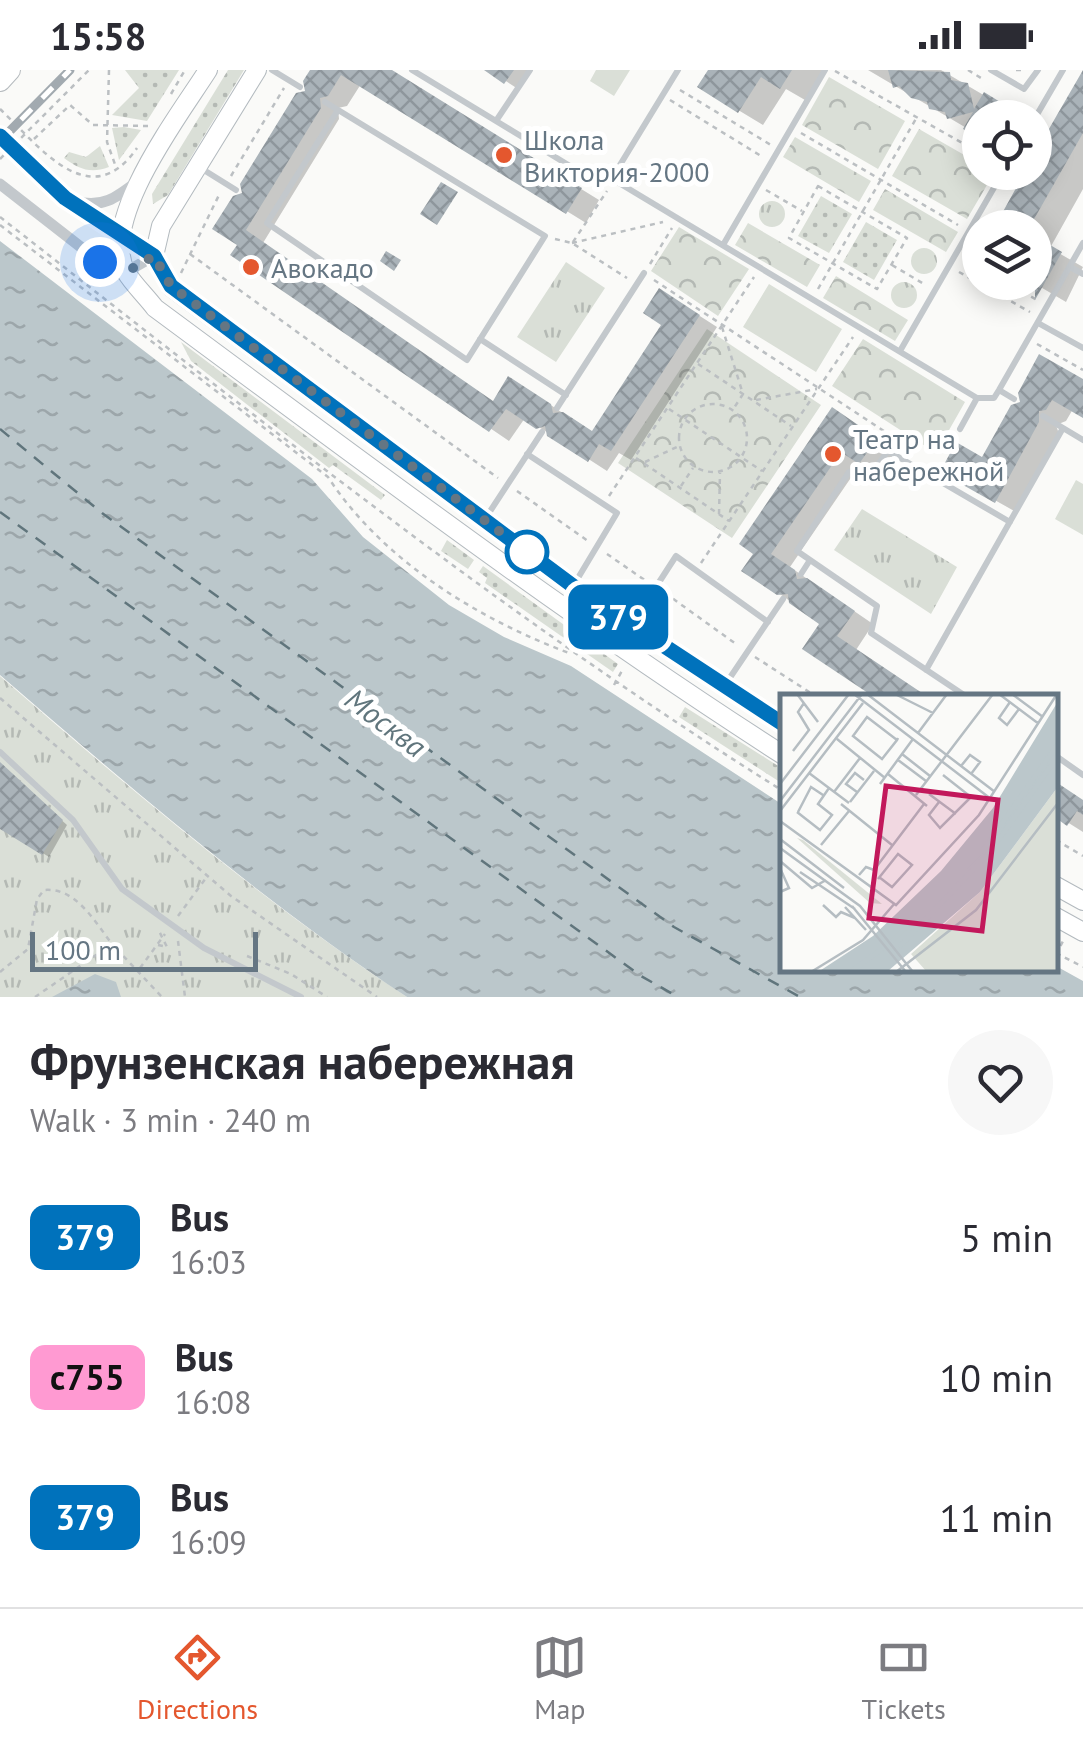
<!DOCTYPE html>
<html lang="en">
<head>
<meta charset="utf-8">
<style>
  body { margin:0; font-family:"PT Sans",sans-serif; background:#f7f7f7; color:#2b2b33; height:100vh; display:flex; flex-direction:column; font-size:38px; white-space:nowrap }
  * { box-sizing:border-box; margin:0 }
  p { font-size:32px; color:#7c7c81 }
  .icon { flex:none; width:55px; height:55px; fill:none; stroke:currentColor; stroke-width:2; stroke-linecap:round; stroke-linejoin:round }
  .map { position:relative; height:927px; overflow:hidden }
  .panel { display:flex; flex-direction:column; background:#fff; flex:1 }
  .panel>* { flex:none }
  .badge { padding:0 20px; border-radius:15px; font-size:35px; line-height:65px }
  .controls { position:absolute; left:962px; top:30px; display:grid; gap:20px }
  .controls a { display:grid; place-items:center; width:90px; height:90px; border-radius:50%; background:#fff; box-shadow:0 5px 25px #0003; font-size:50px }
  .scale { position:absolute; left:30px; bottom:25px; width:228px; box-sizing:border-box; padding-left:10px; border:5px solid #657683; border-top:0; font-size:28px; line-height:35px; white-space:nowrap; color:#657683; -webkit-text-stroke:8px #fff; paint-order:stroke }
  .you { position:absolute; width:50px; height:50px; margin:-25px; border:8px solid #fff; border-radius:50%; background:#1a73e8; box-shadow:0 0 0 15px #1a73e833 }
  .map>.badge { position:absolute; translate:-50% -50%; box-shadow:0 0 0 5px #fff }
  .round { display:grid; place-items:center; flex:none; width:105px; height:105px; border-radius:52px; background:#f7f7f7 }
  .overview { display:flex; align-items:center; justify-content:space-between; height:170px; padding:0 30px }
  h1 { font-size:48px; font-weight:600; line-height:75px }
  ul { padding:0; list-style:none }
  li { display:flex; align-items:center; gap:30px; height:140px; padding:0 30px }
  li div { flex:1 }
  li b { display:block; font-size:38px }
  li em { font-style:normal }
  li .badge { min-width:110px; font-weight:700; text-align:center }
  .status { display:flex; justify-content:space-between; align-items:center; height:70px; padding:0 50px; background:#fff; direction:ltr }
  .status svg { height:28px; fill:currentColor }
  .dock { display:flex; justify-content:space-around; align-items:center; height:140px; border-top:2px solid #e1e1e2; background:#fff; font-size:28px; color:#7c7c81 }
  .dock a { display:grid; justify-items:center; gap:5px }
  .dock .active { color:#e4572e }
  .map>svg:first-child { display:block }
</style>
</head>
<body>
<div class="status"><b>15:58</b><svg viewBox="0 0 49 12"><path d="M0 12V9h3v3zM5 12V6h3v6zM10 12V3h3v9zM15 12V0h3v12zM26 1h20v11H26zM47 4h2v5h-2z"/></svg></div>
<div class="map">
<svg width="1083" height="927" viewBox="0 0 1083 927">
  <defs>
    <pattern id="grass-dots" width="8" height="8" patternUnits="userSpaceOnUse" patternTransform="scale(2.5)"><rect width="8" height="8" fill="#dadfd7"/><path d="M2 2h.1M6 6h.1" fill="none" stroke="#b4b9b4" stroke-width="1.8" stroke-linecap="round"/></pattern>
    <pattern id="forest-crowns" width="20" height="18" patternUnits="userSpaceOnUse" patternTransform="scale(2.5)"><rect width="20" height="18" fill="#dadfd7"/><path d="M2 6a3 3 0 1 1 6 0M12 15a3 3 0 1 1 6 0" fill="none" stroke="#b4b9b4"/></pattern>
    <pattern id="park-tufts" width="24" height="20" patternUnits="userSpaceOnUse" patternTransform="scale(2.5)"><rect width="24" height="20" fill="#dadfd7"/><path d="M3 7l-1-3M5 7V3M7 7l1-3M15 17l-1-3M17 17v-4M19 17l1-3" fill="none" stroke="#b4b9b4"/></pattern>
    <pattern id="water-ripples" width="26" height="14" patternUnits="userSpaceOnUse" patternTransform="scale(2.5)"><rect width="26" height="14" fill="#bbc7cb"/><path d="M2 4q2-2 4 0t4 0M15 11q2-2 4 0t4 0" fill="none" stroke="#9ca6aa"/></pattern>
    <pattern id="building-cross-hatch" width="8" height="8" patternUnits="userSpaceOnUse" patternTransform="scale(2.5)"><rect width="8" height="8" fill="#aab3b9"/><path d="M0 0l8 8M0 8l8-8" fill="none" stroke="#8e969c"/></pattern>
  </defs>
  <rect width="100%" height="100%" fill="#fafaf8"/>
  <path fill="url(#grass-dots)" d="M125,0H179L147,51L112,45L139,18Z
    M228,0H244L168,125L153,134L152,124Z
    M124,57L141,60L119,90L112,58Z
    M100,76L109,97C90,104 79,99 64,88L69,82L86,87Z
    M821,126L852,144L829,183L798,166Z
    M866,152L897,170L874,210L843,192Z
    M181,272L385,425L381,430L333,395L329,398L191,291Z
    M447,470L474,490L468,499L441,481Z
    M483,496L618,594L613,602L485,513L487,508L479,502Z
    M685,637L783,699V714L679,647Z"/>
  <path fill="url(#forest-crowns)" d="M829,7L905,51L878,99L802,55Z
    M919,59L980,94V102L994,103L967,149L892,106Z
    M795,67L871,111L859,132L783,87Z
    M885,119L958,162L946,182L873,140Z
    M748,153L820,195L807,217L735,175Z
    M679,157L749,199L718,246L651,201Z
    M836,206L908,250L895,271L823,228Z
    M707,259L821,335L732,468L618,393Z
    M863,269L965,332L936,383L832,316Z"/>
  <path fill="url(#park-tufts)" d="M759 144a13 13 0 1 1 26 0a13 13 0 1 1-26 0Z
    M911 191a13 13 0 1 1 26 0a13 13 0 1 1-26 0Z
    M566,192L605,218L556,292L517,267Z
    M891 225a13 13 0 1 1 26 0a13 13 0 1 1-26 0Z
    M862,439L957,497L931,544L834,480Z
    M0,606C131,720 262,831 407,927H0Z"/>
  <path fill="#dadfd7" d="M596,0H630L614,26L590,11Z
    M769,214L842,259L816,302L743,257Z
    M1076,410L1083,414V465L1055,449Z"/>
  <path fill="url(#water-ripples)" d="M0,171L312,409L363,467L449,535L504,567L571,596L783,735V899L1056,896L1083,911V927H407C262,831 132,719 0,605Z
    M95,904L116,912L121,927H52Z"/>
  <path fill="#0003" d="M314,0H389L599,130L586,153L361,14L347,36L338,38L339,49L263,173L495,333L528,320L593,363L678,232L717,257L631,390L619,383L607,401L525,348L509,371L234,184L241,174L245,124L309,21Z
    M489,0H532L518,19Z
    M711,0H824L805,30L786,19L763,55L700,17Z
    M868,0H941L1009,40L980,48V66Z
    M1083,18V119L1050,178L1083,197L1066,232L1032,212L1035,158H1023L1035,102V57L1048,66Z
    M1083,312V346L1073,339L1066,351L1056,355L1059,364L1016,442L943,401L983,390L1013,337Z
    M853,352L896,381L880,404L861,393L790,497L873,554L856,580L879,627L822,553L745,500Z
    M0,695L67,755L49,787L0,756Z
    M1056,713L1083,731V762L1056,745Z"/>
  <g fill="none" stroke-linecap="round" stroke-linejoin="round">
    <path stroke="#60757c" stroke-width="2.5" stroke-dasharray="12 10" stroke-linecap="butt" d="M0,359L102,443L674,857L800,927
      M0,442L641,906L678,927"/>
  </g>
  <path fill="url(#building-cross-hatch)" d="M310,0H392L582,118L566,144L341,5L328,26L320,28L321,38L246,160L493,331L508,306L551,334L553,343L563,342L592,361L661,255L643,243L659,218L700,245L611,381L599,374L588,392L547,366L545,356L536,359L506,339L489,362L230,185L237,175L212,159L233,126L242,123L240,114L296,23L305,21L303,11Z
    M484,0H514L504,14Z
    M708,0H792L780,19L761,7L738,43L697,17Z
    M888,0L950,2L951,10L968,13L974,39L984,22L1026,48H980V69L963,59L973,42L947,49L945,42L929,39L927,32L911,28L899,16L893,18Z
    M1083,0V63L1029,158H1019L1000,147L1025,102H1035V58L1046,64Z
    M441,112L458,122L437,155L420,144Z
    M1035,166L1062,182L1035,230Z
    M386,181L401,190L394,201L380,191Z
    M1039,284L1083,309V348L1052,330L1046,340L1039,341V352L995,433L940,402L956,372L982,387L1011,335L1020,332L1018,323Z
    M832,337L877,368L859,394L841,382L771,484L795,500L797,509L807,508L855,541L837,566L928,627H874L802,579L819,554L789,533L788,524L777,525L741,501L753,484L739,474Z
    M0,692L63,750L42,785L0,759Z
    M1056,712L1083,730V745L1077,741L1067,756L1056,748Z"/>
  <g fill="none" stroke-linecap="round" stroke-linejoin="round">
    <g stroke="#b3babf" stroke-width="20">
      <path id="secondary" d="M208,0C181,43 98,150 126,202C133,214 146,226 155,238C362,391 566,546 783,685
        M257,0L161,156L154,186L171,217L573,516L783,654
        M1056,816L1083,831
        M1056,847L1083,862"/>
    </g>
    <g stroke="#b5babe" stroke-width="22">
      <path id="primary" d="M0,11L10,0"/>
    </g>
    <path stroke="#bbbfc2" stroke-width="2.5" stroke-dasharray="5 5" stroke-linecap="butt" d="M109,0L107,72L117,100
      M968,0L981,8
      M1016,0H1022
      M835,1L980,83
      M680,20L771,75
      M171,24L185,0
      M670,30L761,86
      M0,39C39,76 90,146 137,78
      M801,63L958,155
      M34,69L70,35L93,55L150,56
      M231,106L284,18
      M818,116L907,168L877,219L789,168Z
      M766,120L802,141
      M0,147C255,346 508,549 783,721
      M0,155L328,407C382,490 478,549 569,583
      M555,169L572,173L627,208
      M573,172L607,121
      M572,173L663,152
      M190,184L498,408
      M964,189L980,198
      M650,194L672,158
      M892,195L924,214
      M959,202L1030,242
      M181,203L219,125
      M654,210L884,361L885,368
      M1005,212L1037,230
      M818,219L917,47
      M722,257L743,324L734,338
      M1037,274L1083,300
      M698,294L791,356
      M756,330L817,319
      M679 368a34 34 0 1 1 68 0a34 34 0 1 1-68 0Z
      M669,339L762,401
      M636,388L729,451
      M645,392L679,376
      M681,416L693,398
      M517,421L588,471
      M609,426L754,207
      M719,444L720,403
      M607,484L646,511
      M701,493L853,267
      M665,523L736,574
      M657,548L671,527
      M755,587L817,627
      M614,615L623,599
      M0,628L231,826L377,927
      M1056,770L1083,786
      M178,846L206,808
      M178,871L185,927
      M158,875L167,877L159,861
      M1056,883L1083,897
      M1056,885L1064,869
      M247,886L291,904L327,927
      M140,898L165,864
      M0,902L28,879L37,829L44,820C76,817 95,852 112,874
      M35,927L112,874L162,927"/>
    <path stroke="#c3c8cc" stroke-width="6" d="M272,0L300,17
      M412,0L588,107L614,110L977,328
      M991,0L1024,19L1038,0
      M325,32L545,166L467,290L267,153L338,40
      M1035,48L1063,0
      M496,51L530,0
      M199,97L236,120
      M612,108L678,0
      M723,175L825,0
      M1070,197L1083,204
      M1038,253L1083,278
      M480,269L566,325
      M900,281L1003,102
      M999,320L1014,329
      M557,338L644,203
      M1043,346L1083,370
      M960,359L977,328H994L999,320L1083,173
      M527,384L617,443L575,513
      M485,449L542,362
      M801,504L810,490
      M632,554L676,486L768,552
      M926,600L1063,358
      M725,615L783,529
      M967,627L871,563L877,536L797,481L849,402L874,400L888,381L1010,452
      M0,682L73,750L122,819L204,878L301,927
      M1056,686L1083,705"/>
    <path stroke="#c3c8cc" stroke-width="11" d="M0,66L65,128L154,186
      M0,114L100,192L126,202L154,186
      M74,131C102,139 116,128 138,111"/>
    <use href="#secondary" stroke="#fff" stroke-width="18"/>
    <use href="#primary" stroke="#fff" stroke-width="20"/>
    <g stroke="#a2aab0" stroke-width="9">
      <path id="rail" d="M0,71L70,0"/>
    </g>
    <use href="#rail" stroke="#fff" stroke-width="5" stroke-dasharray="15" stroke-linecap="butt"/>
    <path stroke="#bbbfc2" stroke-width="2.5" stroke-dasharray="5 5" stroke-linecap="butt" d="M0,89L89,0"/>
  </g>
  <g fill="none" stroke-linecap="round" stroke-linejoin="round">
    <g stroke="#fff" stroke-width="22">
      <path id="line" d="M0,66L65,128L154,186L171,216L573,516L783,654"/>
    </g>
    <use href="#line" stroke="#0072bc" stroke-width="15"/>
    <path stroke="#657683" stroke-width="10" stroke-dasharray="0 18" d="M100,192L126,202L154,186L171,216L527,482"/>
  </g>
  <g fill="#e4572e" stroke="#fff" stroke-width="4">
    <circle cx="504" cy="85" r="10"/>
    <circle cx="251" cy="197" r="10"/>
    <circle cx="833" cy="384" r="10"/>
  </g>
  <circle fill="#fff" stroke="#0072bc" stroke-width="5" cx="527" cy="482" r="20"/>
  <g text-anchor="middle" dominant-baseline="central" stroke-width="10" stroke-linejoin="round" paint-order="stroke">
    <g font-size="28" fill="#657683" stroke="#fff" text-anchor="start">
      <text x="524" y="69">Школа<tspan x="524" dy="32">Виктория-2000</tspan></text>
      <text x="271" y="197">Авокадо</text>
      <text x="853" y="368">Театр на<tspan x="853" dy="32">набережной</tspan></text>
    </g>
    <g font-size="30" font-style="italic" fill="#60757c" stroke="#fff">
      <text transform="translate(386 652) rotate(37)">Москва</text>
    </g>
  </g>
  <g transform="translate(780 624)">
    <rect width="278" height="278" fill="#fafaf8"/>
    <path d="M17,144L23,146L102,210L90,209Z" fill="#dadfd7"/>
    <path d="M277,94V277H146L131,260L200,198Z" fill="#dadfd7"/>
    <path d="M277,9V94L200,198L108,277L38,278L93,242L161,177L213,114Z" fill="#bbc7cb"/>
    <path fill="none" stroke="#bbc7cb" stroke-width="5" d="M112,247L204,155L278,50M119,253L209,159L278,62M70,278L102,255"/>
    <path fill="none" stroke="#b5bdc2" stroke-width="2.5" d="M17,0L38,28M74,0L211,105M87,0L215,98M115,0L153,19M219,0L259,30M232,0L263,23M230,8L219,24L227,31L239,15M138,39L167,0M57,45L105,84M117,46L87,23L73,42L102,65L117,46L118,44M13,57L29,36L18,18L24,9M122,60L150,82M118,66L146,87M181,72L190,61L200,68L191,80M29,79L69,109M108,80L147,112M0,90L69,0M100,90L133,45M54,98L80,64M77,98L66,90L75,79L84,86M149,100L176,120M136,101L213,0M0,107L82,0M70,108L94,77M159,108L149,121L160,134L191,103L163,81M61,110L112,151M0,117L83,9M17,118L40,136L52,121L38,110L49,94M18,118L31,93L43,101M0,127L116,211L199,121L277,0M0,145L64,194M41,151L69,117M0,154L80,212L133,278M0,167L32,194L46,186M0,174L9,194L0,198M20,178L75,215M79,181L86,173L94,176L144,110M98,185L118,160L132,171L112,193L99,183M43,211L56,223L61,218L75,224M72,212L126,278M65,213L86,236M31,278L83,246L115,209M116,278L196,216L278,109"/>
    <path fill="#c2185b" fill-opacity="0.15" stroke="#c2185b" stroke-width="5" d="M106,92L218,106L202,237L89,224Z"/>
    <rect width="278" height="278" fill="none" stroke="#657683" stroke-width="5"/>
  </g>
</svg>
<div class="controls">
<a><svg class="icon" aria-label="locate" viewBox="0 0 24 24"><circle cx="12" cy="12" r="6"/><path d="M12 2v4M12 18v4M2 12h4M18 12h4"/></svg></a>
<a><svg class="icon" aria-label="layers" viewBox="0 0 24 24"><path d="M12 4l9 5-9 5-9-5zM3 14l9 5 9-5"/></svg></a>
</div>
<div class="scale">100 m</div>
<div class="you" style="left:100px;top:192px"></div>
<b class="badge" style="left:618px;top:547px;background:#0072bc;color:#fff">379</b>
</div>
<section class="panel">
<div class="overview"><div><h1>Фрунзенская набережная</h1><p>Walk · 3 min · 240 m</p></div><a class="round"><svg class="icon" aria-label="heart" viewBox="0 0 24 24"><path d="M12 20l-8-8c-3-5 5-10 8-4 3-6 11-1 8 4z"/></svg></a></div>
<ul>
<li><span class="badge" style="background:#0072bc;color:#fff">379</span><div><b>Bus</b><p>16:03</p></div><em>5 min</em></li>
<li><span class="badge" style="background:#ff9ad2;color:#111">с755</span><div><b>Bus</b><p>16:08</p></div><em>10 min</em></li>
<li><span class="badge" style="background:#0072bc;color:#fff">379</span><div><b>Bus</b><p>16:09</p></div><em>11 min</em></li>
</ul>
</section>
<nav class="dock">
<a class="active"><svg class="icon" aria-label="directions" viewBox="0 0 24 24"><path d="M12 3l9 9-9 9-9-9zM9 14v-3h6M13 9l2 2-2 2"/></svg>Directions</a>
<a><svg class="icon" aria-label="map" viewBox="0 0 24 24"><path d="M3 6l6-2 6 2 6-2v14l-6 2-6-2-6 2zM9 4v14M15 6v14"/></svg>Map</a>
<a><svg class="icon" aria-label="tickets" viewBox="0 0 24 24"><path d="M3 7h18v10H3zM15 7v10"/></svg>Tickets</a>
</nav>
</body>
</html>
